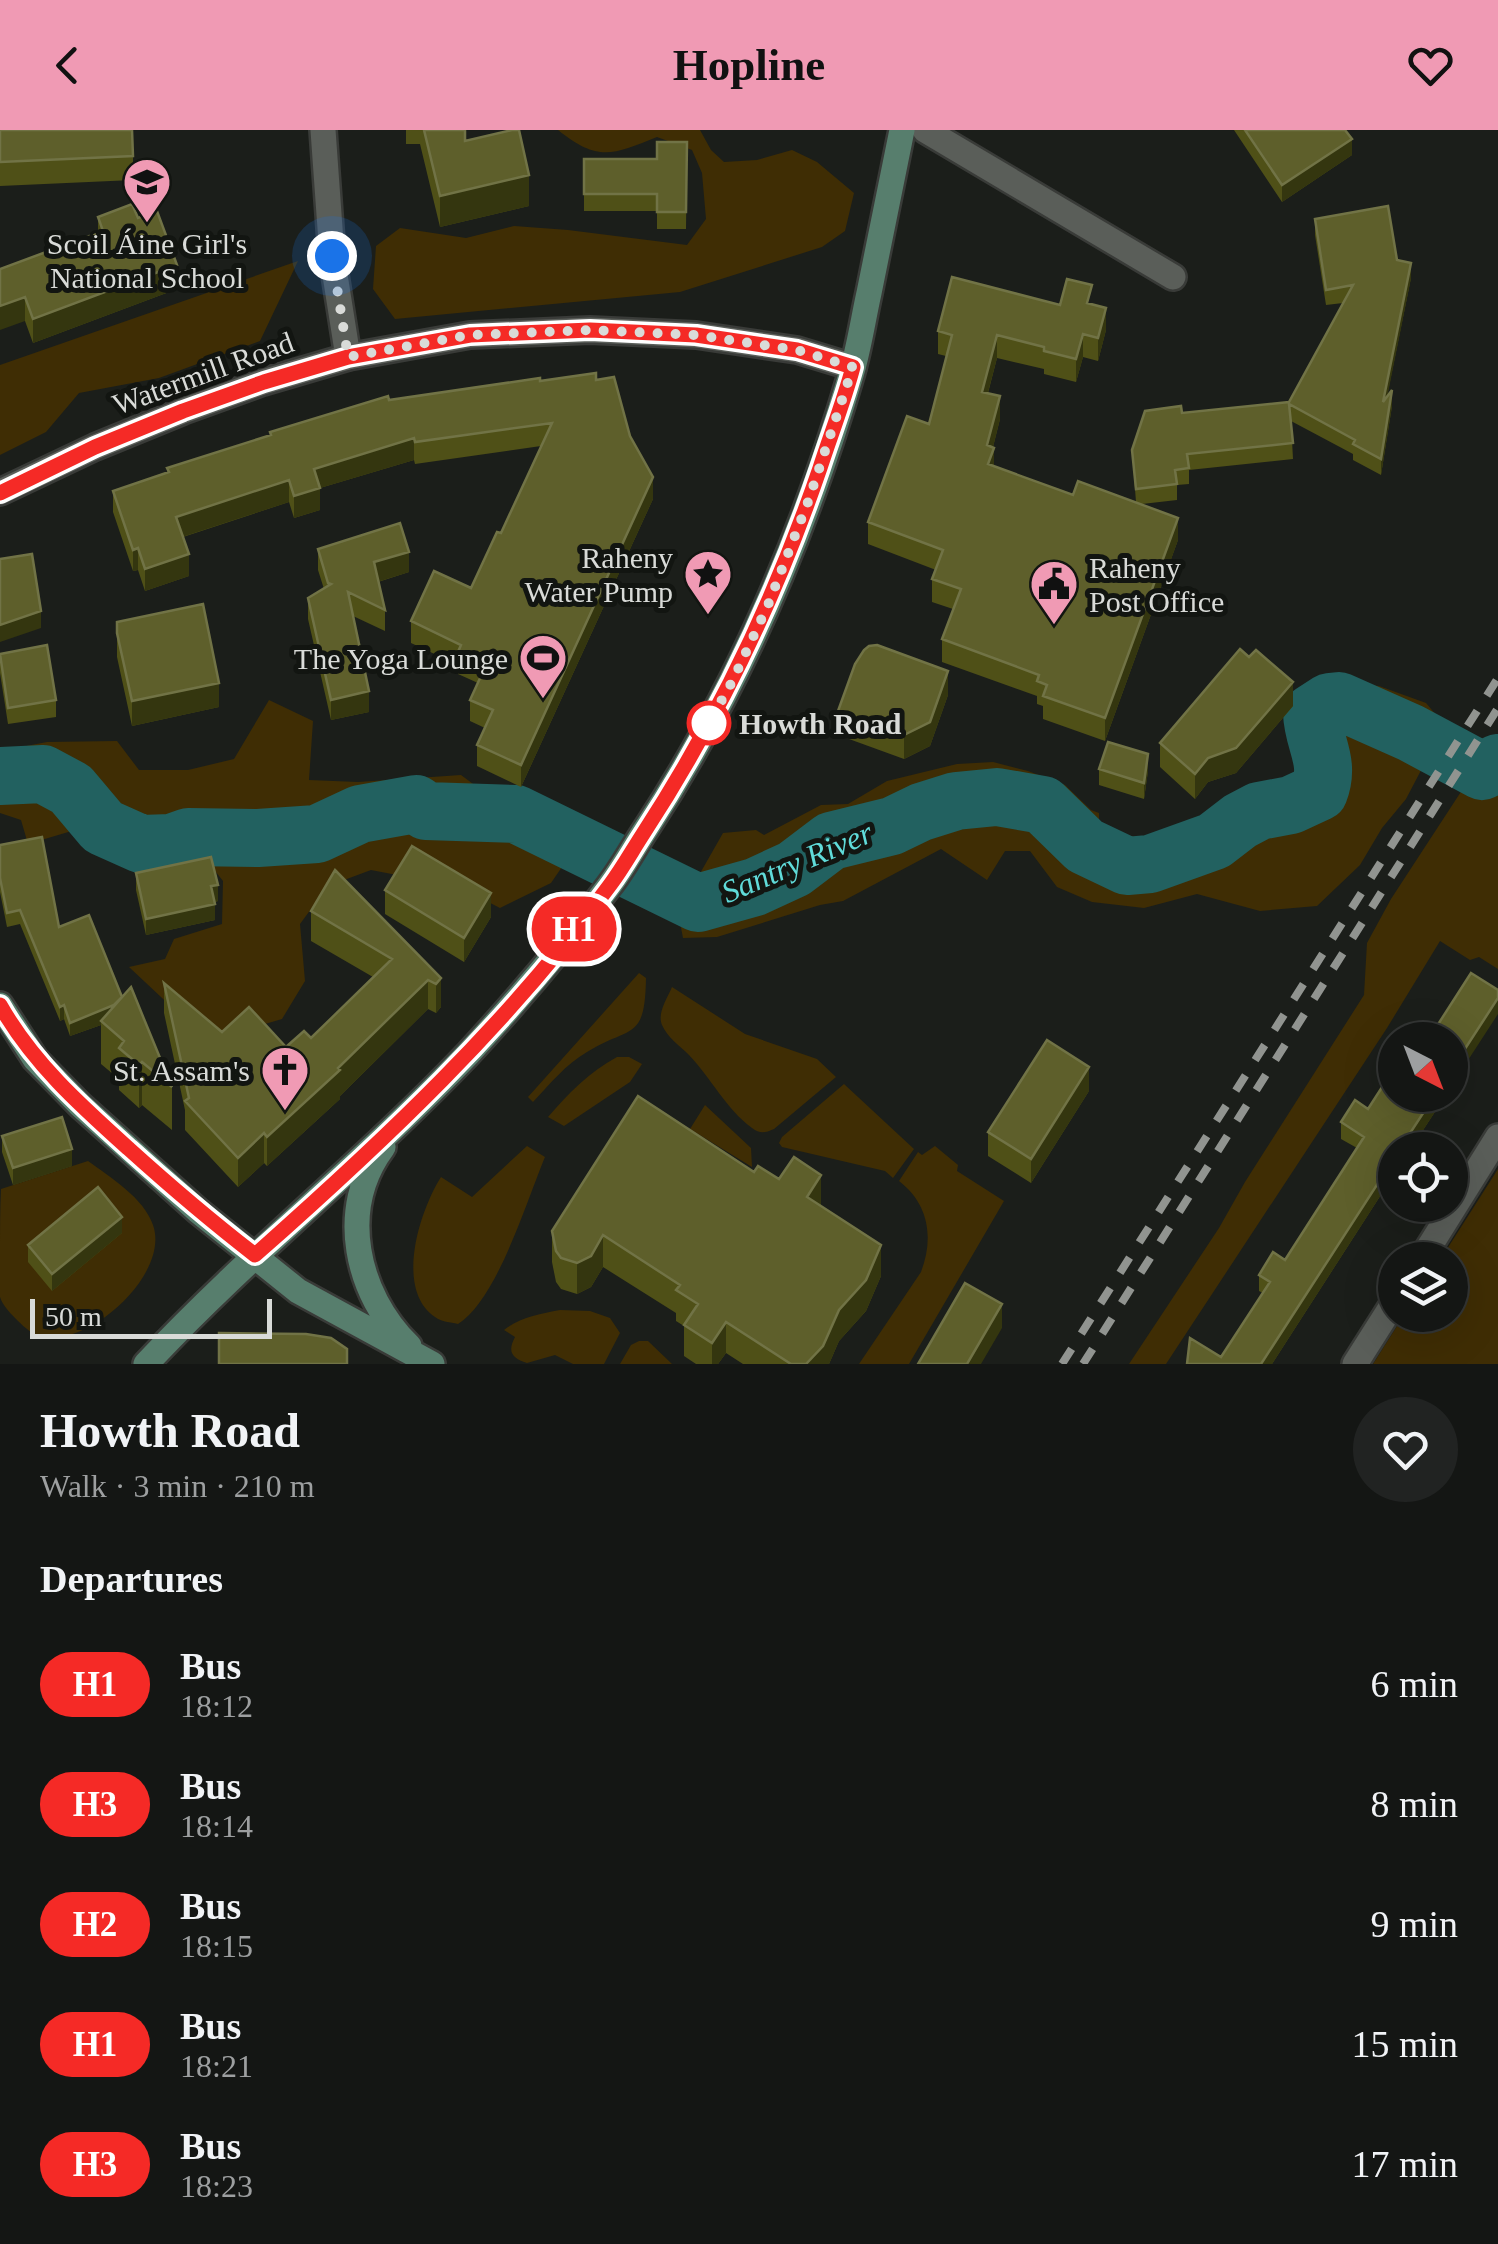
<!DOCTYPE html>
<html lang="en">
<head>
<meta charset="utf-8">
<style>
  body { margin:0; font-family:Georgia,serif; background:#212322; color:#f1f3f6; height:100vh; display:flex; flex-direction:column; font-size:38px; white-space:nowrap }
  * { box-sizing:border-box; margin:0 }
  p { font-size:32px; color:#9d9fa0 }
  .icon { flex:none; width:55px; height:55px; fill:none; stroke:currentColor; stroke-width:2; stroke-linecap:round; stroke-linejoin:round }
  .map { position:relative; height:1234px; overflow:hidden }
  .details { display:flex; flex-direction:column; background:#141614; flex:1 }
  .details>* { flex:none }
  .badge { padding:0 20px; border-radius:32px; font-size:35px; line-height:65px }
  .needle { width:65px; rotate:138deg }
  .fabs { position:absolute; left:1378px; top:892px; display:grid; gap:20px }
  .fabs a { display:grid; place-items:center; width:90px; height:90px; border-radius:50%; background:#141614; box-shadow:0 10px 40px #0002,0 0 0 2px #333534; font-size:50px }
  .scale { position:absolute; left:30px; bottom:25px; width:242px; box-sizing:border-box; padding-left:10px; border:5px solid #d9dbd8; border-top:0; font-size:28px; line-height:35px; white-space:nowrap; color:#d9dbd8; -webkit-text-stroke:8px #121511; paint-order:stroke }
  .you { position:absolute; width:50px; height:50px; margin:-25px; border:8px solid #fff; border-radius:50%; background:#1a73e8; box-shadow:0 0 0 15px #1a73e833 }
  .map>.badge { position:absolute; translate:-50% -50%; box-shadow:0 0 0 5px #fff }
  h2 { padding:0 40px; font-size:38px; line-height:90px }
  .round { display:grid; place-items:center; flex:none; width:105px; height:105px; border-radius:52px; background:#212322 }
  .summary { display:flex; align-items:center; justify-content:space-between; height:170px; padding:0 40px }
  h1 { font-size:48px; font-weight:600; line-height:75px }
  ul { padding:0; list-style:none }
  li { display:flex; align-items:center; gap:30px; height:120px; padding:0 40px }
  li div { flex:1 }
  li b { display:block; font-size:38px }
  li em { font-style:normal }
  li .badge { min-width:110px; font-weight:700; text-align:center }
  header { display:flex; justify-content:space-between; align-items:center; height:130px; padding:0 40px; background:#f09ab4; color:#111; font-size:45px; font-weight:600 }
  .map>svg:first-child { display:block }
</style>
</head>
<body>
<header><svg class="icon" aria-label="back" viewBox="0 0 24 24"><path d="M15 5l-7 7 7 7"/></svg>Hopline<svg class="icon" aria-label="heart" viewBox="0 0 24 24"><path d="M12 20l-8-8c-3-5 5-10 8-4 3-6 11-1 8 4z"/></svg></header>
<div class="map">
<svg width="1498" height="1234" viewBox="0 0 1498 1234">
  <rect width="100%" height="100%" fill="#1b1e1a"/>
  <path fill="#3f2d04" d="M558,0H700L711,20L724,32L757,30L792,20L817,32L854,63L845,101L822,117L680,162L395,189L373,159L376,116L400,98L466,108L514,96L568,100L687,115L706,89L702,43L692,20L657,7C612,25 598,32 558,0Z
    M298,131L260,211L159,248L79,263L46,302L0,325V235Z
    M1356,554L1379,556L1426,573L1437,586L1428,627L1406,669L1382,698L1360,735L1317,776L1260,781L1197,764L1144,778L1092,772L1057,757L1030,721H1005L987,750L941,719L843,771L820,775L717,807L683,808L678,782L723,703L756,700L764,705L821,675L848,674L887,651L957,634L993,632L1028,641L1065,655L1091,680L1099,683V692L1112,702L1145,709L1158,718L1195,727L1217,713L1238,705L1253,692L1291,683L1302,664L1313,652V638L1304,608L1309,577L1329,558Z
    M269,570L313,591L309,650L358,652L461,645L484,662L538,666L581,687L588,699L551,753L500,778L459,757L371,740L328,756L300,794L305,851L282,889L215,909L193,897L129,837L165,829L174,809L222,794L223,751L212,737L179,746L168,728L116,725L75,700L28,714L21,690L0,683V621L47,612L117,611L139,640H188L234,629Z
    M1498,605V839L1479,827L1470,830L1440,811L1387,898L1166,1234H1129L1219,1098L1245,1052L1364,865L1367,813L1391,769Z
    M639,843L646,848C645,912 631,895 587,922C566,934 549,955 533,972L528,967Z
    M672,857L745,904L817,929L836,947L774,999C765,1003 760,1004 752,998C726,979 711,948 689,925C680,916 667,907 662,895C657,883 667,869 672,857Z
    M617,927H629L642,934L630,952L564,996L548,987C568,964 589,942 617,927Z
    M844,954L914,1019L893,1048L885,1041L782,1017L779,1013L782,1007Z
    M705,975L751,1018L752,1037L690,999Z
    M527,1016L545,1027C527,1070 497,1170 458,1194C450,1192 442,1192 435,1187C394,1159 420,1080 441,1047L472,1067Z
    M935,1016L958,1035L957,1041L1004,1071L909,1234H859L921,1142C934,1108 929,1074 899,1051L918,1022L922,1025Z
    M88,1031C110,1047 144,1068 153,1095C170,1143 92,1215 44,1207C33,1205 25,1198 18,1191C12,1185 2,1175 0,1167C0,1153 0,1135 0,1121C0,1100 0,1079 1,1059Z
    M1498,1039V1234H1373L1404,1185H1450V1130H1440Z
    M560,1180L590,1181L610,1188L620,1203L604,1234H573L555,1225L527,1233C512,1228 507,1222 515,1207L504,1200C520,1187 540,1184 560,1180Z
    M639,1211H648L672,1234H620L631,1215Z"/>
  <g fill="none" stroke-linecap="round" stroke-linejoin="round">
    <path stroke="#226160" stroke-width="58" d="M0,646L43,644L71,659L103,697L141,714L171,713L188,707L258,708L317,704L360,684L416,674L426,681L516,684L698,773L755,757L794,739L831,711L892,696L921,682L956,671L997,667L1043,675L1085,716L1127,736L1150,734L1214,711L1240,691L1259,681L1291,675L1319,662C1331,631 1313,613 1312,583L1329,572L1339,571L1411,603L1482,641L1498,633"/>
    <g stroke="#393b38" stroke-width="30">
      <path id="minor" d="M323,0L332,126L348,227
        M925,0L1173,147
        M1421,1130L1498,1007
        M1355,1234L1395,1171"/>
    </g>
    <g stroke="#393b38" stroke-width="30">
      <path id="tertiary" d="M0,362L95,317L183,281L263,252L348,227L470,205L590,200L696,205L797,220L853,237"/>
    </g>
    <g stroke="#393b38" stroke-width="30">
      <path id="secondary" d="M0,875L35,929L80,975L198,1081L298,1161L432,1234
        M383,1017C337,1079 356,1164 409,1216
        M146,1234C248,1125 365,1032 468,924C518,870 565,814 609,756C623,738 634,717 646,699C738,559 804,405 851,245C859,218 863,190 869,163C880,109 891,54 902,0"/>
    </g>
    <use href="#minor" stroke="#5a5e59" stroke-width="25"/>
    <use href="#tertiary" stroke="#5a5e59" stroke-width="25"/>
    <use href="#secondary" stroke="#577e6d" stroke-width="25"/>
    <path stroke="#919490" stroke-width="8" stroke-dasharray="18 18" stroke-linecap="butt" d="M1062,1234L1498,548
      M1083,1234L1498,578"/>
  </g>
  <path fill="#4f5017" d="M0,0L133,26V50L0,56Z
    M406,0H466V11L529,76L440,97L420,14H406Z
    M1234,0H1345L1352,25L1282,72Z
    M687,12L686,99H657V81H584V29H657Z
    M98,87L138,88L177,159L33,213L25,191L0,139L98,103Z
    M1315,89L1397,130L1411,148L1387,266L1392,276L1381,345L1353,330V324L1291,291L1293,329L1189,340V354L1177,355V370L1142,374L1178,410L1105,611L1043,589V576L1037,574V566L942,532V509L953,479L932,472V449L936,440L868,414V392L929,294L946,226L938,224V201L1060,175L1092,174L1106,200L1098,231L1083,227L1076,252L1044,244V239L997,228L988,263L1000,289L993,317L994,336L1073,365L1136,372L1132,320L1182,283L1289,272L1343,173L1326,175L1315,105Z
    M596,250L630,306L653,369L521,657L477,636V615L485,598L470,591V570L478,553L458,544V535L411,513V491L471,458L501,403L541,316L415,334L414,330L320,358V380L294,388L289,372L183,407L189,446L145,461L138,440L133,441L113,382V361L167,342V338L389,270L540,251Z
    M318,419L409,442L378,452L385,480V501L353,486L369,582L331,590L308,489V468L324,459L318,440Z
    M117,492L219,577L132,596L117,527Z
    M0,524L56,570V587L8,594L0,543Z
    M1249,527L1293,576L1236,643L1208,652L1195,669L1160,637V613Z
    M948,565L930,616L904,629L838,605V581Z
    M1099,639L1148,641L1144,669L1099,655Z
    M0,715L59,797L122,867L172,957V1000L142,975L139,978L119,960V949L101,934V895L70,906L64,889L60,891L20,794L7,797L0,762Z
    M136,743L218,771L215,772V790L146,805L136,760Z
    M385,760L491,787L464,832L385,784Z
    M311,781L441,848V877L436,883L428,879L340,966V969L267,1036L264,1033L238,1057L185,1000V980L164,883V853L222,902L286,917L311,908L373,847L311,811Z
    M1089,961L1031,1053L988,1026V1002Z
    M1395,965H1446L1410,1020H1395V1043L1272,1234H1187L1221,1227L1263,1163L1259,1161V1145L1285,1130L1357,1018L1341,1009V992Z
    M2,1006L72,1036L13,1055L2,1022Z
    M754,1042L821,1076L881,1146L866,1181L839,1211L829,1234H743L726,1223L718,1234H696L684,1226V1196L676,1191V1183L603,1137L591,1157L577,1164L561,1159L556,1152L552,1132V1101Z
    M122,1103L52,1161L28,1132V1115Z"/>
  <path fill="#34360f" d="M1352,9V25L1282,72V55Z
    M529,45V76L440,97V66Z
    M1411,133V148L1383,288V272Z
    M177,135V159L33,213V189Z
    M25,167V191L0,200V176Z
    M1106,178V200L1098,231V208Z
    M1083,204V227L1076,252V229Z
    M997,205V228L982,285V262Z
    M1392,260V276L1381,345V329Z
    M1000,266V289L989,333L994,318V341L988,356L987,315Z
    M414,308V330L320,358V380L294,388V366L314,339Z
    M653,347V369L521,657V635Z
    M289,350V372L176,409V387Z
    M1178,388V410L1105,611V588Z
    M138,418V440L133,441V420Z
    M409,422V442L374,453V432Z
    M189,424V446L145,461V439Z
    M41,481V498L0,512V495Z
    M948,541V565L930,616L904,629V605Z
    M1293,552V576L1236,643L1208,652L1195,669V644L1208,628Z
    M219,553V577L132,596V571Z
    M369,561V582L331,590V570Z
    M1148,624V641L1144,669V653Z
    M218,755V771L211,773V756Z
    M491,763V787L464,832V808Z
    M215,774V790L146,805V789Z
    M441,848V877L436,883V854Z
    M428,850V879L340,966V969L267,1036V1007Z
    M1498,868V884L1450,958V942Z
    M123,872L101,891V895L70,906V893Z
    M64,875V889L60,891V877Z
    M142,932V975L139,978V935Z
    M1089,937V961L1031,1053V1029Z
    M1435,965H1446L1410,1020H1399Z
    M264,1003V1033L238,1057V1028Z
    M72,1019V1036L13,1055V1038Z
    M1395,1027V1043L1272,1234H1261Z
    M821,1045V1076L807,1067Z
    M122,1087V1103L52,1161V1144Z
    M603,1105V1137L591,1157L577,1164V1133Z
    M881,1115V1146L866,1181L839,1211L829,1234H806L839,1180Z
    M1002,1174V1198L981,1234H967Z
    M726,1192V1223L718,1234H712V1213Z"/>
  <path fill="#5e5f2b" stroke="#717346" stroke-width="2.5" d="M0,0H132L133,26L0,32Z
    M424,0H465V11L512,0H519L529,45L440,66Z
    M1245,0H1345L1352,9L1282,55Z
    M657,12H687L686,82H657V64H584V29H657Z
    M132,74L138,88L157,81L177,135L33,189L25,167L0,176V139L103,101L98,87Z
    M1388,76L1397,130L1411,133L1383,272L1392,260L1381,329L1353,314L1355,310L1289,274L1293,313L1187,324L1189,338L1175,340L1177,354L1136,359L1132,320L1145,281L1181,276L1182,283L1289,272L1353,155L1326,160L1315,89Z
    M952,147L1060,175L1067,149L1092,155L1087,173L1106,178L1098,208L1083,204L1076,229L1044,221V217L997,205L982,262L1000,266L987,315L994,318L988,334L1073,365L1078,351L1178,388L1105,588L1043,566L1047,555L1037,551L1039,545L942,509L961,459L932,449L943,420L868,392L907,286L929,294L952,205L938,201Z
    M596,243V250L614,247L630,306L653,347L521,635L477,615L493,580L470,570L486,535L458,522L461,515L411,491L434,441L471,458L497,402L501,403L552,293L415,312L414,308L314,339L320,358L294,366L289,350L176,387L189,424L145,439L138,418L133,420L113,361L169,342L167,338L271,305L270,302L388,266L389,270L540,248V251Z
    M400,393L409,422L374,432L385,480L348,462L369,561L331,570L308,468L331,454L328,453L318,419Z
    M32,424L41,481L0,495V429Z
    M203,474L219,553L132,571L117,503V492Z
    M47,515L56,570L8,578L0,524Z
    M877,515L948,541L930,592L904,605L838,581L855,534L864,520L869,516Z
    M1240,519L1249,527L1256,520L1293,552L1236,618L1208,628L1195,644L1160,613Z
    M1108,612L1148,624L1144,653L1099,639Z
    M42,707L59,797L89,785L122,867L114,875L70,893L64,875L60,877L20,780L7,783L0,748V715Z
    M412,716L491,763L464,808L385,760Z
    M211,727L218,755L211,756L215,774L146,789L136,743Z
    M335,740L441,848L436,854L428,850L338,938L340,940L267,1007L264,1003L238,1028L185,971L189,968L164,853L222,902L249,877L286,917L304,901L311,908L392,829L311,781Z
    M1471,843L1498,860V868L1450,942V910H1428Z
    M131,857L144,889L172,957L142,932L139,935L119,918L124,911L101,891Z
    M1047,910L1089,937L1031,1029L988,1002Z
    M1395,937V965H1435L1399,1020H1395V1027L1261,1234H1187L1190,1208L1221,1227L1270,1152L1259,1145L1273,1122L1285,1130L1364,1007L1341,992L1355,970L1368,979Z
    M638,966L754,1042L758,1036L779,1049L794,1027L821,1045L807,1067L881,1115L866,1150L839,1180L823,1216L806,1234H791L726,1192L712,1213L684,1195L698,1174L676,1160L680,1155L603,1105L591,1126L577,1133L561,1128L556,1121L552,1101Z
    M62,987L72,1019L13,1038L2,1006Z
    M98,1057L122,1087L52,1144L28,1115Z
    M965,1153L1002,1174L967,1234H918Z
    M219,1203L306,1204L331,1208L347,1219V1234H219Z"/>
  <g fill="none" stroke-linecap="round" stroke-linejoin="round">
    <g stroke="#fff" stroke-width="22">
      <path id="line" d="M0,363L95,317L183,281L264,252L348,227L470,205L590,200L696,205L797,220L853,237C844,271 831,304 820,338C776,467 718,589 643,704C632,721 622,739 610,755C509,893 383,1012 255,1125C211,1091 170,1056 129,1019C80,975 33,933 0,875"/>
    </g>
    <use href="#line" stroke="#f52a26" stroke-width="15"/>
    <path stroke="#d9dbd8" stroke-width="10" stroke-dasharray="0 18" d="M332,126L348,227L470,205L590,200L696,205L763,215L797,220L853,237L808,372L768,475L733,550L709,593"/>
  </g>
  <defs>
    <g id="school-pin" transform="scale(2.5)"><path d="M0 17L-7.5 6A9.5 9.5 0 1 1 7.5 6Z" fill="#f09ab4" stroke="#121511"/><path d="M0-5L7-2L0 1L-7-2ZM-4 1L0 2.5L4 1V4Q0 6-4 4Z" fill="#111"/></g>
    <g id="sight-pin" transform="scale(2.5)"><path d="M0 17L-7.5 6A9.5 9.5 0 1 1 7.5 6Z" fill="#f09ab4" stroke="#121511"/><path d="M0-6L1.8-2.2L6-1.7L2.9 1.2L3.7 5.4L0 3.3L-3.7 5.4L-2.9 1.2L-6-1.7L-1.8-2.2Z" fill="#111"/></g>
    <g id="civic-pin" transform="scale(2.5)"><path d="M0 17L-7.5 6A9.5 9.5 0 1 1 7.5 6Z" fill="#f09ab4" stroke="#121511"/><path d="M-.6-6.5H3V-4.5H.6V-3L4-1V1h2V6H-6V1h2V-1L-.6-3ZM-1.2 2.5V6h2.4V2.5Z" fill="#111"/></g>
    <g id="stadium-pin" transform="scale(2.5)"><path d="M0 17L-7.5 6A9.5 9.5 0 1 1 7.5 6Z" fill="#f09ab4" stroke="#121511"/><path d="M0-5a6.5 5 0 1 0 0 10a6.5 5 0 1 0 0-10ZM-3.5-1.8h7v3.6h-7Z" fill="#111"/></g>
    <g id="church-pin" transform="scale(2.5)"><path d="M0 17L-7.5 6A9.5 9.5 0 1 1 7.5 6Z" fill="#f09ab4" stroke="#121511"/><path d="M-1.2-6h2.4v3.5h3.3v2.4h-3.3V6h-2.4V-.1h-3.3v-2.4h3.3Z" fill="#111"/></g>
  </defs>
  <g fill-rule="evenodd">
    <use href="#school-pin" x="147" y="52"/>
    <use href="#sight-pin" x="708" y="444"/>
    <use href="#civic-pin" x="1054" y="454"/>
    <use href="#stadium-pin" x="543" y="528"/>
    <use href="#church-pin" x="285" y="940"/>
  </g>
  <circle fill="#fff" stroke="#f52a26" stroke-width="5" cx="709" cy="593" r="20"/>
  <g text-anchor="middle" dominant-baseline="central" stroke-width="10" stroke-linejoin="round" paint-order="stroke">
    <g font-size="30" fill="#d9dbd8" stroke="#121511" text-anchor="end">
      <text x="147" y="113" text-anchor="middle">Scoil Áine Girl's<tspan x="147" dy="34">National School</tspan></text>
      <text x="673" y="427">Raheny<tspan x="673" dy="34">Water Pump</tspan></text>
      <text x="1089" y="437" text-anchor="start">Raheny<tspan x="1089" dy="34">Post Office</tspan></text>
      <text x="508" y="528">The Yoga Lounge</text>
      <text x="250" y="940">St. Assam's</text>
    </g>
    <g font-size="30" fill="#d9dbd8" stroke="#121511">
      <text transform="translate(203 243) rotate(-20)">Watermill Road</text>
    </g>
    <g font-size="30" font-weight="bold" fill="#d9dbd8" stroke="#121511" text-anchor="start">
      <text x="739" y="593">Howth Road</text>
    </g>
    <g font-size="32" font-style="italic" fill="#60dbd9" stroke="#121511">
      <text transform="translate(797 732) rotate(-23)">Santry River</text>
    </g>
  </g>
</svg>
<div class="fabs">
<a><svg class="needle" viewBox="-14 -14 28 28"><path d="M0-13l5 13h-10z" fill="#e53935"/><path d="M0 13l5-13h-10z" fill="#9d9fa0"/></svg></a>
<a><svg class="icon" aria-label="locate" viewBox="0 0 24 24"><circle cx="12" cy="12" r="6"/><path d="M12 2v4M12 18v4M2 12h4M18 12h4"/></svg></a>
<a><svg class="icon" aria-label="layers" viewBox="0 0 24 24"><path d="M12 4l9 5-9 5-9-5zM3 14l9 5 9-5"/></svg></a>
</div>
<div class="scale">50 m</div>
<div class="you" style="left:332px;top:126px"></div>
<b class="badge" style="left:574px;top:799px;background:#f52a26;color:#fff">H1</b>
</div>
<section class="details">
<div class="summary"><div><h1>Howth Road</h1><p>Walk · 3 min · 210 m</p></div><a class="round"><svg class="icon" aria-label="heart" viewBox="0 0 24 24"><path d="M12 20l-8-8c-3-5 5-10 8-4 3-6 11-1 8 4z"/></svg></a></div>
<h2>Departures</h2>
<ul>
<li><span class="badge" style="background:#f52a26;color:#fff">H1</span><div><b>Bus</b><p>18:12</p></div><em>6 min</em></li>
<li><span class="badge" style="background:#f52a26;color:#fff">H3</span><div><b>Bus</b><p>18:14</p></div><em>8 min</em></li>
<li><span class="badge" style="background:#f52a26;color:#fff">H2</span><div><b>Bus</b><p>18:15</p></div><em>9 min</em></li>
<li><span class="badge" style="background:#f52a26;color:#fff">H1</span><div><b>Bus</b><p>18:21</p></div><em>15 min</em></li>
<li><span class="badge" style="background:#f52a26;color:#fff">H3</span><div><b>Bus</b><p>18:23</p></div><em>17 min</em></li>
</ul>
</section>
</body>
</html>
